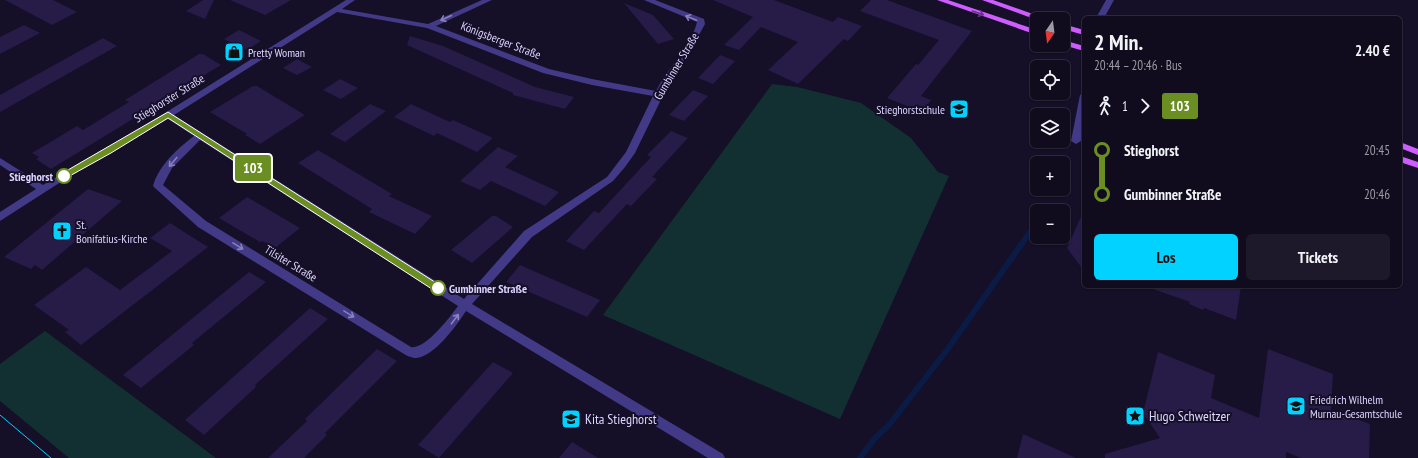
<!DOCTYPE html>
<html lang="de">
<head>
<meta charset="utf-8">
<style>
  body { margin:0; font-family:"PT Sans Narrow",sans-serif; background:#1e192a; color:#f1f3f6; height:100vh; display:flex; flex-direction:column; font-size:15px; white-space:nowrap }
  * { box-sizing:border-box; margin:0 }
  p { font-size:13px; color:#9c9ba4 }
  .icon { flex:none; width:22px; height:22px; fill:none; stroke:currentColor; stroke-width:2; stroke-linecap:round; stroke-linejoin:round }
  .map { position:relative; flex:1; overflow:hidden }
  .panel { position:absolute; left:1082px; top:16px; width:320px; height:272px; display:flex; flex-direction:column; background:#100b1d; border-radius:6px; box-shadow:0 1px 3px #0004,0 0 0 1px #302b3b }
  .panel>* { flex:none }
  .badge { padding:0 8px; border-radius:3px; font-size:14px; line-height:26px }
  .needle { width:26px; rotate:194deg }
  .tools { position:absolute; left:1030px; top:12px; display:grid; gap:8px }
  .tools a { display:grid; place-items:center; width:40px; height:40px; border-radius:6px; background:#100b1d; box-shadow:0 1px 3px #0004,0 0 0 1px #302b3b; font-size:20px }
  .map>.badge { position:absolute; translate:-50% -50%; box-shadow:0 0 0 2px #fff }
  .legs { display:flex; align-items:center; gap:6px; height:44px; padding:0 12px; font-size:13px }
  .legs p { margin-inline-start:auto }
  .summary { display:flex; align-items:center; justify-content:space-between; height:68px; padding:0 12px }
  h1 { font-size:22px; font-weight:600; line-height:30px }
  .cta { display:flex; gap:8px; margin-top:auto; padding:8px 12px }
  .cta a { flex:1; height:46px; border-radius:6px; background:#01d2ff; color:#111; font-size:16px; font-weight:600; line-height:46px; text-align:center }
  .cta a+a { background:#1e192a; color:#f1f3f6 }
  ul { padding:0 12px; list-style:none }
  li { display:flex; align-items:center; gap:14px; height:44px; font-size:15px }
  li i { display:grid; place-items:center; width:6px; height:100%; margin:0 5px; background:currentColor }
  li i::after { content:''; width:10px; height:10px; margin:-5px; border:3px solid; border-radius:50%; background:#100b1d }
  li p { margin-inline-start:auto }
  li:first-child i { background:linear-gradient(#0000 50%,currentColor 0) }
  li:last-child i { background:linear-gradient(currentColor 50%,#0000 0) }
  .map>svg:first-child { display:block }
</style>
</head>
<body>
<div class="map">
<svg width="1418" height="458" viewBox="0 0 1418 458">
  <rect width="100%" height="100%" fill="#150f27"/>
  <path fill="#123031" d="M772,84L797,87L861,103L911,138L938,172L949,176L840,419L603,315Z
    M45,331L216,458H69L0,401V364Z"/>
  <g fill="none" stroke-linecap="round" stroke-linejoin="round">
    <path stroke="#0a1b45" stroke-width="6" d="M860,458L875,438L889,425L947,350L1037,222"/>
  </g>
  <path fill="#271b48" d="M5,0H53L77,12L52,25Z
    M203,0H214L205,19L186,11Z
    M230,0H291L265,15Z
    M713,0H774L833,22L838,17L862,26L848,41L844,39L798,84L768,70L798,42L761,27L739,50L724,45L753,17Z
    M871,0H887L972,31L921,96L931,100L922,112L887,98L916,64L918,65L939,40L860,11Z
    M624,3L653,15L674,39L658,44Z
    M24,25L40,33L0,54V37Z
    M239,30L261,41L247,50L224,39Z
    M410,36L443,46L535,87L574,97L565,109L513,95V93L407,45Z
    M103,38L117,46L0,112V95Z
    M199,54H203L221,65L51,169L36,159L39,157L32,153L77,126L83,130L129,102L125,100Z
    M720,55L735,61L713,84L698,78Z
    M297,59L312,67L297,75L283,68Z
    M340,79L358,88L341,99L323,90Z
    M253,86H257L305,115L260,144L245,135L247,134L210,112Z
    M693,90L708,96L684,121L669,115Z
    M370,104L386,111L345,142L330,134Z
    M411,104L450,122L453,120L493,138L477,152L437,133L434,136L394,117Z
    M671,131L688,138L652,177L657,179L631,206L627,204L584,250L566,241L594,211L599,213L651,157L647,155Z
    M498,147L518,156L505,167L559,192L545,206L491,181L480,190L460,181Z
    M318,150L392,194L389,196L432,216L415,234L369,212L372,209L298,163Z
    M88,189L122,201L42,270L35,265L31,269L4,257Z
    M247,197L300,228L275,248L262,241L260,242L219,218Z
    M1084,210V271L1067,248Z
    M492,216H496L513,227L472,263L451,250Z
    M170,223L208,247L81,345L65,332L69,330L34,305L86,267L120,290L172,251L150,238Z
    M520,265L600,300L587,317L506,282Z
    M249,272L266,282L192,343L194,345L141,388L123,375Z
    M1150,286H1241L1236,320L1204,308L1203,310L1189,304L1190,302L1150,288Z
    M310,308L328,319L255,385L256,387L204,435L185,420Z
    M377,349L397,361L325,433L327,435L304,458H268L307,421L305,419Z
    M1268,349L1333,374L1331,410L1370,424L1369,458H1301L1286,452V458H1105V454L1160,438L1143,413L1158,352L1215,375L1211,398L1259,418Z
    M493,362L513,373L439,458L418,445Z
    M1023,434L1076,458H1017Z
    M572,442L598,458H559Z"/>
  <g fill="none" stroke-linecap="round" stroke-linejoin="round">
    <path fill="#423a86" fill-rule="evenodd" d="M346,0H355L342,9L428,24L482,0H492L436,26L549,69L592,79L656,91C666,71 693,42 697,22L644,0H655L704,19L705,24L688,55L672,77L635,153L625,167L613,181L532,237L472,304L723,454L725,458H708L466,311C457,325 434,357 416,358C413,358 407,356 404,354L198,227L155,188L153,186C159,165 177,149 194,136L168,119L67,178L0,221V212L36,189L0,165V158L43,185L165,113ZM337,12L427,28L543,73L592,85L653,96L626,152L607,177L524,231L464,299L174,115ZM200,140L458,306C450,317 425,350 411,347L206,221L163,185L172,168Z
      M1106,0H1114L1104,18H1096Z
      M1084,92V120L1081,141L1076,144L1071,141L1080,95Z"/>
    <path fill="#ce5cff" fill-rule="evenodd" d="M937,0H948L1037,30V35Z
      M982,0H993L1047,19L1037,20Z
      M1063,24L1084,30V35L1063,29Z
      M1063,40L1084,46V51L1063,45Z
      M1400,142L1418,149V155L1400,148Z
      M1400,156L1418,162V168L1400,162Z"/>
    <path stroke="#01d2ff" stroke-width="1" d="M0,415L51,458"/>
  </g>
  <defs><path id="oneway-shaft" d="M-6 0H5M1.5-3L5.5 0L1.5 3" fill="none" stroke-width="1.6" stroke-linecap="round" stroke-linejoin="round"/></defs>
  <use stroke="#683288" href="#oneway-shaft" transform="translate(978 13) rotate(19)"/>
  <g stroke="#8880bc">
    <use href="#oneway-shaft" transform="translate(446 18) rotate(156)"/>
    <use href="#oneway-shaft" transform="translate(691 18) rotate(-158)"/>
    <use href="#oneway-shaft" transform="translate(173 162) rotate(130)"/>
    <use href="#oneway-shaft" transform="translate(238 246) rotate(32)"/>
    <use href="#oneway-shaft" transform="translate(349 314) rotate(31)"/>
    <use href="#oneway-shaft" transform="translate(455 319) rotate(-53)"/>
  </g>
  <path fill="#6b8e23" stroke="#fff" d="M168,112L441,286L442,288L441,291H435L168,118L111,153L66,178H61V174Z"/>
  <defs>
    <g id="shop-square" transform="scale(1)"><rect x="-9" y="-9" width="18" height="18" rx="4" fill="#01d2ff" stroke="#150f27"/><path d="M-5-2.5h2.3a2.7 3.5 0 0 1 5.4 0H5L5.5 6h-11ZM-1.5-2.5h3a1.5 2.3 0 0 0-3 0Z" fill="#111"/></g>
    <g id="school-square" transform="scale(1)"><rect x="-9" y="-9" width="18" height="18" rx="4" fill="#01d2ff" stroke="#150f27"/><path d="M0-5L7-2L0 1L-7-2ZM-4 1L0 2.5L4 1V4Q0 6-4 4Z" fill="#111"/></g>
    <g id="church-square" transform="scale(1)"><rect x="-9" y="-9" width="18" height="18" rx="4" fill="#01d2ff" stroke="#150f27"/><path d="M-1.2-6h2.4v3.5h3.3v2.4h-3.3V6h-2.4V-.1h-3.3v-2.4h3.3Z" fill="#111"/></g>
    <g id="sight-square" transform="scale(1)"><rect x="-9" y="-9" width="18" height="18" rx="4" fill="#01d2ff" stroke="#150f27"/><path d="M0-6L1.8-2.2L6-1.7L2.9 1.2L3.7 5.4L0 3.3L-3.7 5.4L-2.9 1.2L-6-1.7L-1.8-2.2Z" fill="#111"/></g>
  </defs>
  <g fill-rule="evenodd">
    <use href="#shop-square" x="234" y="52"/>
    <use href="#school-square" x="959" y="109"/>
    <use href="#church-square" x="62" y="231"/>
    <use href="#school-square" x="1296" y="406"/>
    <use href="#sight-square" x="1135" y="416"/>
    <use href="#school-square" x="571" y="419"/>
  </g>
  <g fill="#fff" stroke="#6b8e23" stroke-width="2">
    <circle cx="64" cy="176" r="7"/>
    <circle cx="438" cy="288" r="7"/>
  </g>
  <g text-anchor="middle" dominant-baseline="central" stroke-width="4" stroke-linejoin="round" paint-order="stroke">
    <g font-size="12" fill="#ddd5ff" stroke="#150f27">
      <text transform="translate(501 40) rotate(21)">Königsberger Straße</text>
      <text transform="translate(676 66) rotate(-59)">Gumbinner Straße</text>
      <text transform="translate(169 98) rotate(-32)">Stieghorster Straße</text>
      <text transform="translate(291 263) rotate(31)">Tilsiter Straße</text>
    </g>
    <g font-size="12" fill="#ddd5ff" stroke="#150f27" text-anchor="start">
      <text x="248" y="52">Pretty Woman</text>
      <text x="945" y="109" text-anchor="end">Stieghorstschule</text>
      <text x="76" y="224">St.<tspan x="76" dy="14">Bonifatius-Kirche</tspan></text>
      <text x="1310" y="399">Friedrich Wilhelm<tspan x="1310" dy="14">Murnau-Gesamtschule</tspan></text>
    </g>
    <g font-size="12" font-weight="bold" fill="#ddd5ff" stroke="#150f27" text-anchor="end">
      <text x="53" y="176">Stieghorst</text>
      <text x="449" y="288" text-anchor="start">Gumbinner Straße</text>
    </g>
    <g font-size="14" fill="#ddd5ff" stroke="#150f27" text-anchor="start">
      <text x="1149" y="416">Hugo Schweitzer</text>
      <text x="585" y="419">Kita Stieghorst</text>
    </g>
  </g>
</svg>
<div class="tools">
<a><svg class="needle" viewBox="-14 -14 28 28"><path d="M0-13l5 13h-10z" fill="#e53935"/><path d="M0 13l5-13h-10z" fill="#9c9ba4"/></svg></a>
<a><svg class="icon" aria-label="locate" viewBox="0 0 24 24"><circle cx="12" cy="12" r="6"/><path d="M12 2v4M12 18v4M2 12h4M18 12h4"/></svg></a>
<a><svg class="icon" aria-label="layers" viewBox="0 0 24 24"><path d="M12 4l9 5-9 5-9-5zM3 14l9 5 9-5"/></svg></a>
<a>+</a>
<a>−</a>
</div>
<b class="badge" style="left:253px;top:168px;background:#6b8e23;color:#fff">103</b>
<section class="panel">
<div class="summary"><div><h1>2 Min.</h1><p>20:44 – 20:46 · Bus</p></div><b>2.40 €</b></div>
<div class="legs"><svg class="icon" aria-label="walk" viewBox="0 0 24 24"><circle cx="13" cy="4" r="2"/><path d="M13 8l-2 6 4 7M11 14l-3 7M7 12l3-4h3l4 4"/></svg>1<svg class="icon" aria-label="forward" viewBox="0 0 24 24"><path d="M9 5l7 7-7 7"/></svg><b class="badge" style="background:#6b8e23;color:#fff">103</b></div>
<ul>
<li><i style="color:#6b8e23"></i><b>Stieghorst</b><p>20:45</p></li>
<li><i style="color:#6b8e23"></i><b>Gumbinner Straße</b><p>20:46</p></li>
</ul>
<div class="cta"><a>Los</a><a>Tickets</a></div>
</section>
</div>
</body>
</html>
